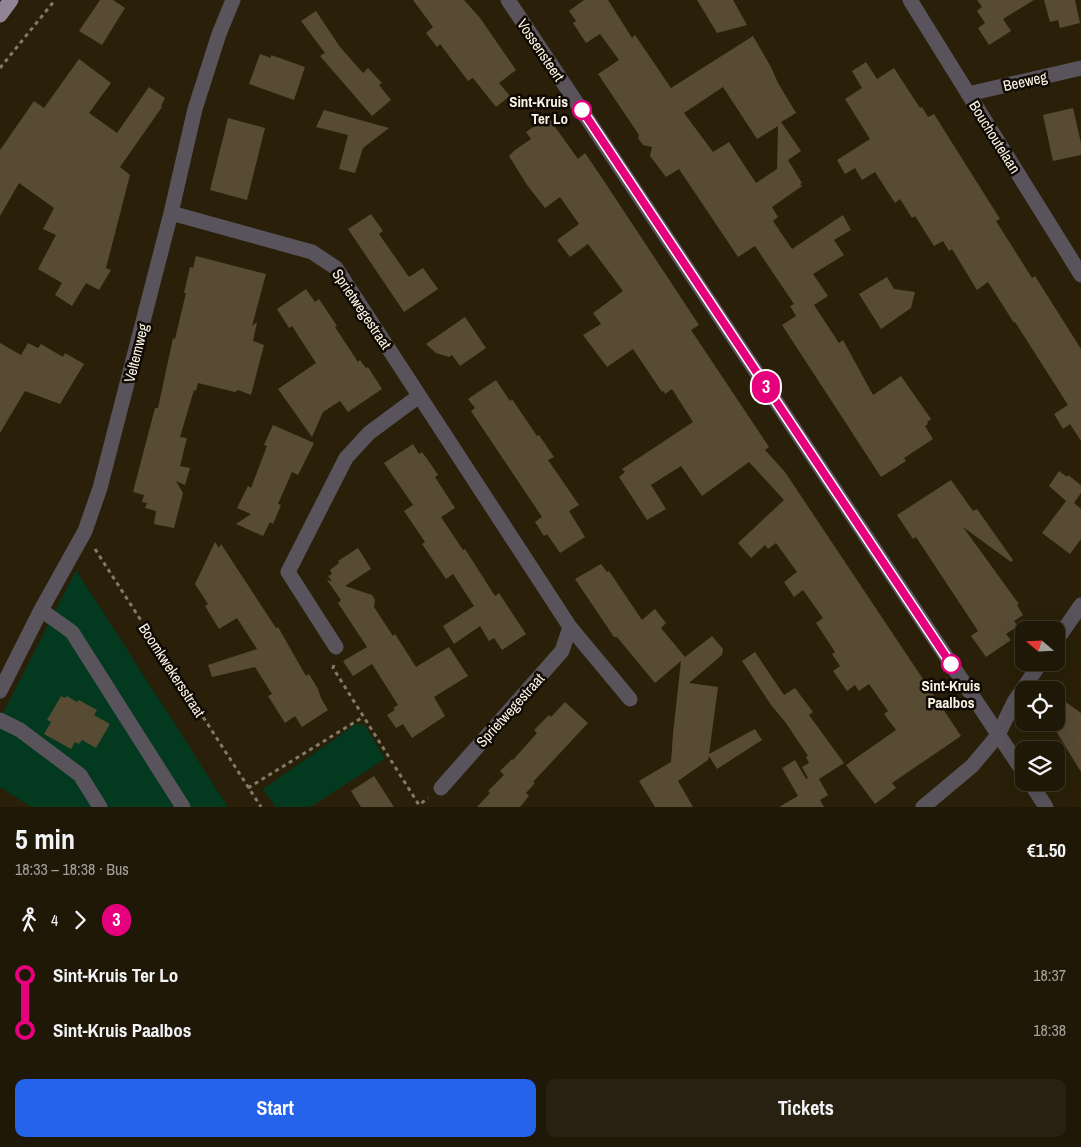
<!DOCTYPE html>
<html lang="en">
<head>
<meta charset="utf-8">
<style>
  body { margin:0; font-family:"Archivo Narrow",sans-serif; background:#282111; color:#f1f3f6; height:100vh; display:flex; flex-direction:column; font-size:19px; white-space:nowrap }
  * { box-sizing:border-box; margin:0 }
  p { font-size:16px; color:#a2a09b }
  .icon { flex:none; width:28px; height:28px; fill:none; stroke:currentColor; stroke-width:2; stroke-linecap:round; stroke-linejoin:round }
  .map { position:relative; height:807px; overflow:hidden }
  .side { display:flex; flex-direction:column; background:#201807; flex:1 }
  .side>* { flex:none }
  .badge { padding:0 10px; border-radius:16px; font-size:18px; line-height:32px }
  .needle { width:32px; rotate:289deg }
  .fabs { position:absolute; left:1015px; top:621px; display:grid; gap:10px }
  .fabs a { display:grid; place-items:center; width:50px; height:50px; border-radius:10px; background:#201807; box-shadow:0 5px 20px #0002,0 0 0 1px #3d3728; font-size:25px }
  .map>.badge { position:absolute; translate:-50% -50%; box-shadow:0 0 0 2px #fff }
  .legs { display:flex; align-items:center; gap:8px; height:55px; padding:0 15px; font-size:16px }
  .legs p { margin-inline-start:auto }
  .head { display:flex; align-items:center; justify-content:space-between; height:85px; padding:0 15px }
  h1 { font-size:28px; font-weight:700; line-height:38px }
  .button { display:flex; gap:10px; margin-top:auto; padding:10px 15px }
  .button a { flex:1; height:58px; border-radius:10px; background:#2563eb; color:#fff; font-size:20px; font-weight:700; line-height:58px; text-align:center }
  .button a+a { background:#282111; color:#f1f3f6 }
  ul { padding:0 15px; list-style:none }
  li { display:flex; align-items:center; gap:18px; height:55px; font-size:19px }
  li i { display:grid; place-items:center; width:8px; height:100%; margin:0 6px; background:currentColor }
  li i::after { content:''; width:12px; height:12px; margin:-6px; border:4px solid; border-radius:50%; background:#201807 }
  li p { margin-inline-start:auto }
  li:first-child i { background:linear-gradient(#0000 50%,currentColor 0) }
  li:last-child i { background:linear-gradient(currentColor 50%,#0000 0) }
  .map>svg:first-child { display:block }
</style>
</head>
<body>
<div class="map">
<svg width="1081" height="807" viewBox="0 0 1081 807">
  <rect width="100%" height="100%" fill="#2a2009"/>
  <path fill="#02391f" d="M76,570L228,807H31L0,787V719Z
    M356,724L365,725L385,759L310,807H276L263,789Z"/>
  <path fill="#574b34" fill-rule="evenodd" d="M100,0H113L125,8L102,45L79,31Z
    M413,0H464L480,18L516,70L499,83L510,96L496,107L473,78L468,81L440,44L437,47L426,33L433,27Z
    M584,0H608L632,38L635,35L671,88L753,36L771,67L778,83L796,113L781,122L801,151L788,160L802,183L800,184L802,186L772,207L778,217L773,221L792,249L843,215L851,230L834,240L844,255L813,274L828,296L814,305L839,343L843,340L873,395L901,376L931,419L927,422L928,424L925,426L933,439L904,458L906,461L881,477L782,325L796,316L790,306L794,304L755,246L738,257L679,169L666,177L650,156L652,147L643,145L638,138L639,135L598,74L619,60L600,34L586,43L573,23L576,21L569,11ZM723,87L757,139L778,126L777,169L756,183L729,142L713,152L684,113Z
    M697,0H733L747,25L717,33Z
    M977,0H1034L1003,19L1011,31L989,45L978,28L985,23L977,11L982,7Z
    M1044,0H1075L1080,23L1060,28L1058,20L1050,22Z
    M316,11L340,47L363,73L368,68L382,83L379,85L391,100L372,116L320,56L325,53L301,21Z
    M260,54L271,58V55L305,67L294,100L249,84Z
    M79,59L111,83L89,113L117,133L149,87L165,98L161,106L162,107L120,167L130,175L106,268L111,270L99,290L86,283L72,306L55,295L62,283L38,269L56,235L43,229L54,208L19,183L0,216V150L34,101L44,108Z
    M866,62L877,79L894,68L920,108L922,107L928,117L934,114L1000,219L996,221L1032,278L1035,276L1081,349V441L1070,424L1063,429L1054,414L1068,405L1015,322L1014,323L988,282L977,290L952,249L949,251L943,241L934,246L915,216L912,218L900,199L895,203L875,172L862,180L855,168L845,174L837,160L870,139L845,99L862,88L852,71Z
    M1073,108L1081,143V155L1053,161L1043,115Z
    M324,110L389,128L363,148L355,173L339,169L348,135L316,127Z
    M548,117L578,159L585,153L602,178L699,325L691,330L769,447L765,450L785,472L961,736L892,783L896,788L875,804L846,765L896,730L884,714L888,711L869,684L859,691L855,685L847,691L833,671L840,666L832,654L835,652L816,623L823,618L803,590L794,597L784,582L797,572L776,543L768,549L765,545L751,558L738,543L784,500L749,462L702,496L681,466L651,485L666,509L647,520L619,477L625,472L622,469L693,422L672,389L665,394L664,391L662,392L633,349L607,367L583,335L601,324L593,313L623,291L588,244L570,257L557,240L579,224L560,197L545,208L527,185L509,156L515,150L531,139L526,132Z
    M228,118L265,128L247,200L210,190Z
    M371,214L383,231L379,234L409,277L423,268L438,289L404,312L348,229Z
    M196,256L266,274L252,326L257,322L253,341L264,345L251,395L238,390L235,392L198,383L196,391L194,390L180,437L187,438L180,466L190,468L185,485L176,481L183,493L174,528L154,524L156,511L145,508L147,503L142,502L144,495L133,492L155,408H158L173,338L175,339L186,293H184L190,267L193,268Z
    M887,277L894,289L915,292L911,308L881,329L859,294Z
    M306,289L315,302L319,299L337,326L335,327L358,362L360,360L366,368L368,367L382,389L348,412L340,401L323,412L312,437L278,389L316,363L292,326L289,328L277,309Z
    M465,317L486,348L460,366L452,355L449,357L436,353L426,344Z
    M0,343L21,355L28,343L38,348L41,344L63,357L65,353L84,364L60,404L25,391L0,433Z
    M496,380L510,401L512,399L537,436L539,435L554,457L548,460L579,505L569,511L585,537L560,553L547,534L544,536L535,522L542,517L471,411L475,408L468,399Z
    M273,425L314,443L298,475L292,472L278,504L281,505L273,524L270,522L263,536L236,524L251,514L237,508L248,486L251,488L267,446L264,445Z
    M413,444L419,454L422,452L430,463L438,475L435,477L455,508L441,517L463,550L465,549L495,596L499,593L526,634L502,650L494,638L489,641L480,626L454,644L443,626L474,606L453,574L446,579L422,544L425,542L404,511L413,505L384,463Z
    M1059,471L1067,477L1068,475L1081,485V493L1074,503L1081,509V539L1070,554L1042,533L1066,501L1049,486Z
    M951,480L973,511L977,509L1013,560L1011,562L963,527L1019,604L1017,605L1023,615L1014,621L1018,626L1006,634L1011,640L986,657L971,636L978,631L916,537L913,539L897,515Z
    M215,542L219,548L221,544L276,628L278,627L306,676L309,674L318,689L321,698L328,710L302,727L295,716L285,723L268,696L272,694L255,667L212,677L208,665L257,649L237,618L219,629L205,606L208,604L195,584Z
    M358,548L371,569L345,586L372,595L375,600L374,607L393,636L395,634L416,667L449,647L468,676L434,697L445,716L412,738L403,724L396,728L387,715L395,710L393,708L398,705L372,664L353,676L343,661L367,647L338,603L341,600L327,580L332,581L328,576L332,574L330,570L339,563L338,561Z
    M601,564L607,572L609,571L642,620L655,609L666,623L661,628L685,657L712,636L723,649L722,655L689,683L718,687L709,754L755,729L762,740L717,769L709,756L708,760L678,781L693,807H655L639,781L671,762L673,734L681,661L655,683L617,637H614L575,579Z
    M755,652L784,695L795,688L813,712L809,715L844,763L819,779L828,795L820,800L824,807H779L798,796L782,768L795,760L806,779L808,778L802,767L809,763L806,757L808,756L786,723L771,705L742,661Z
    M1056,695L1081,713V772L1056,731Z
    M61,696L65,698L67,696L77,702L79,700L97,710L94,715L110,724L96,748L82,740L79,744L75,742L71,749L44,734L51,722L47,720Z
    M565,702L588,723L533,782L535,783L526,793L529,796L520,807H477L490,793L488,791L504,775L500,771L512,759L513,760L537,733L534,730L549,715L551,717Z
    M374,776L394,807H361L351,791Z"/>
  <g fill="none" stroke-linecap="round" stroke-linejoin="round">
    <path stroke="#827a66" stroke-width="3" stroke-dasharray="4 4" stroke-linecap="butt" d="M0,68L55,0
      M95,549L261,807
      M334,665L333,668L419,805L428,798
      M248,788L363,717"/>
    <path stroke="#59535c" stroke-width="15" d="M508,0L1024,773
      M910,0L1081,275
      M968,94L1081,68
      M171,213L312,252L336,268L570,627L562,651L441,788
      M41,610L72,632L183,807
      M570,627L630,699
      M1056,641L1081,605
      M336,647L288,572L346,458L369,433L419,396
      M0,691L41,610L85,531L100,488L171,213L195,109L219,34L233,0
      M0,720L20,730L80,775L100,807
      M1030,782L1046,807
      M923,807L972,766L998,735L1014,702L1041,662"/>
    <path stroke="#918497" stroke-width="15" d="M0,15L11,0"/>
  </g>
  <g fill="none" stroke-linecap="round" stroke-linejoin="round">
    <g stroke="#fff" stroke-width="11">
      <path id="line-1" d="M582,110L951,664"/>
    </g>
    <use href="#line-1" stroke="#e6007e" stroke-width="8"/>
  </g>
  <g fill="#fff" stroke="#e6007e" stroke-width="2.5">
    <circle cx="582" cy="110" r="9"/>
    <circle cx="951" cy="664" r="9"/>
  </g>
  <g text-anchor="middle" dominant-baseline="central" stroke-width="5" stroke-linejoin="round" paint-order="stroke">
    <g font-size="15" fill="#faf3e5" stroke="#0f0a03">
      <text transform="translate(541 50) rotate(56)">Vossensteert</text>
      <text transform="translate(1025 81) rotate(-13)">Beeweg</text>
      <text transform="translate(995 137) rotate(58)">Bouchoutelaan</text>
      <text transform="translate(362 309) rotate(56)">Sprietwegestraat</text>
      <text transform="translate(136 353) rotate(-76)">Veltemweg</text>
      <text transform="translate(172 670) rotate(57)">Boomkwekersstraat</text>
      <text transform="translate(510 710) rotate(-48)">Sprietwegestraat</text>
    </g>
    <g font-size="15" font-weight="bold" fill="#faf3e5" stroke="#0f0a03" text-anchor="end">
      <text x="568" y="101">Sint-Kruis<tspan x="568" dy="17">Ter Lo</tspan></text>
      <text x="951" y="685" text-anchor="middle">Sint-Kruis<tspan x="951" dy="17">Paalbos</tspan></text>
    </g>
  </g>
</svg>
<div class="fabs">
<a><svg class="needle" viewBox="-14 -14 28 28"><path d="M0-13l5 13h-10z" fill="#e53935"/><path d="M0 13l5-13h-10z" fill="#a2a09b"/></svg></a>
<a><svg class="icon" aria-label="locate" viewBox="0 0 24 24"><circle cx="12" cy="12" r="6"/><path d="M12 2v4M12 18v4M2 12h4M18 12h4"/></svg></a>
<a><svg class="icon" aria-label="layers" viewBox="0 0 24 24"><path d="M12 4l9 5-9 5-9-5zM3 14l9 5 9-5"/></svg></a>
</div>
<b class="badge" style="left:766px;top:387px;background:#e6007e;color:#fff">3</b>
</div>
<section class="side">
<div class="head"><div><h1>5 min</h1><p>18:33 – 18:38 · Bus</p></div><b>€1.50</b></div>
<div class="legs"><svg class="icon" aria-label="walk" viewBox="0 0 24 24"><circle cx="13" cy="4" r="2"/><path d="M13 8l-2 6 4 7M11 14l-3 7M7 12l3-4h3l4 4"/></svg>4<svg class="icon" aria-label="forward" viewBox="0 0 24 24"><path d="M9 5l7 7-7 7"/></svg><b class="badge" style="background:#e6007e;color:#fff">3</b></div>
<ul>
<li><i style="color:#e6007e"></i><b>Sint-Kruis Ter Lo</b><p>18:37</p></li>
<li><i style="color:#e6007e"></i><b>Sint-Kruis Paalbos</b><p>18:38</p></li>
</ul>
<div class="button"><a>Start</a><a>Tickets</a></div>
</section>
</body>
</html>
